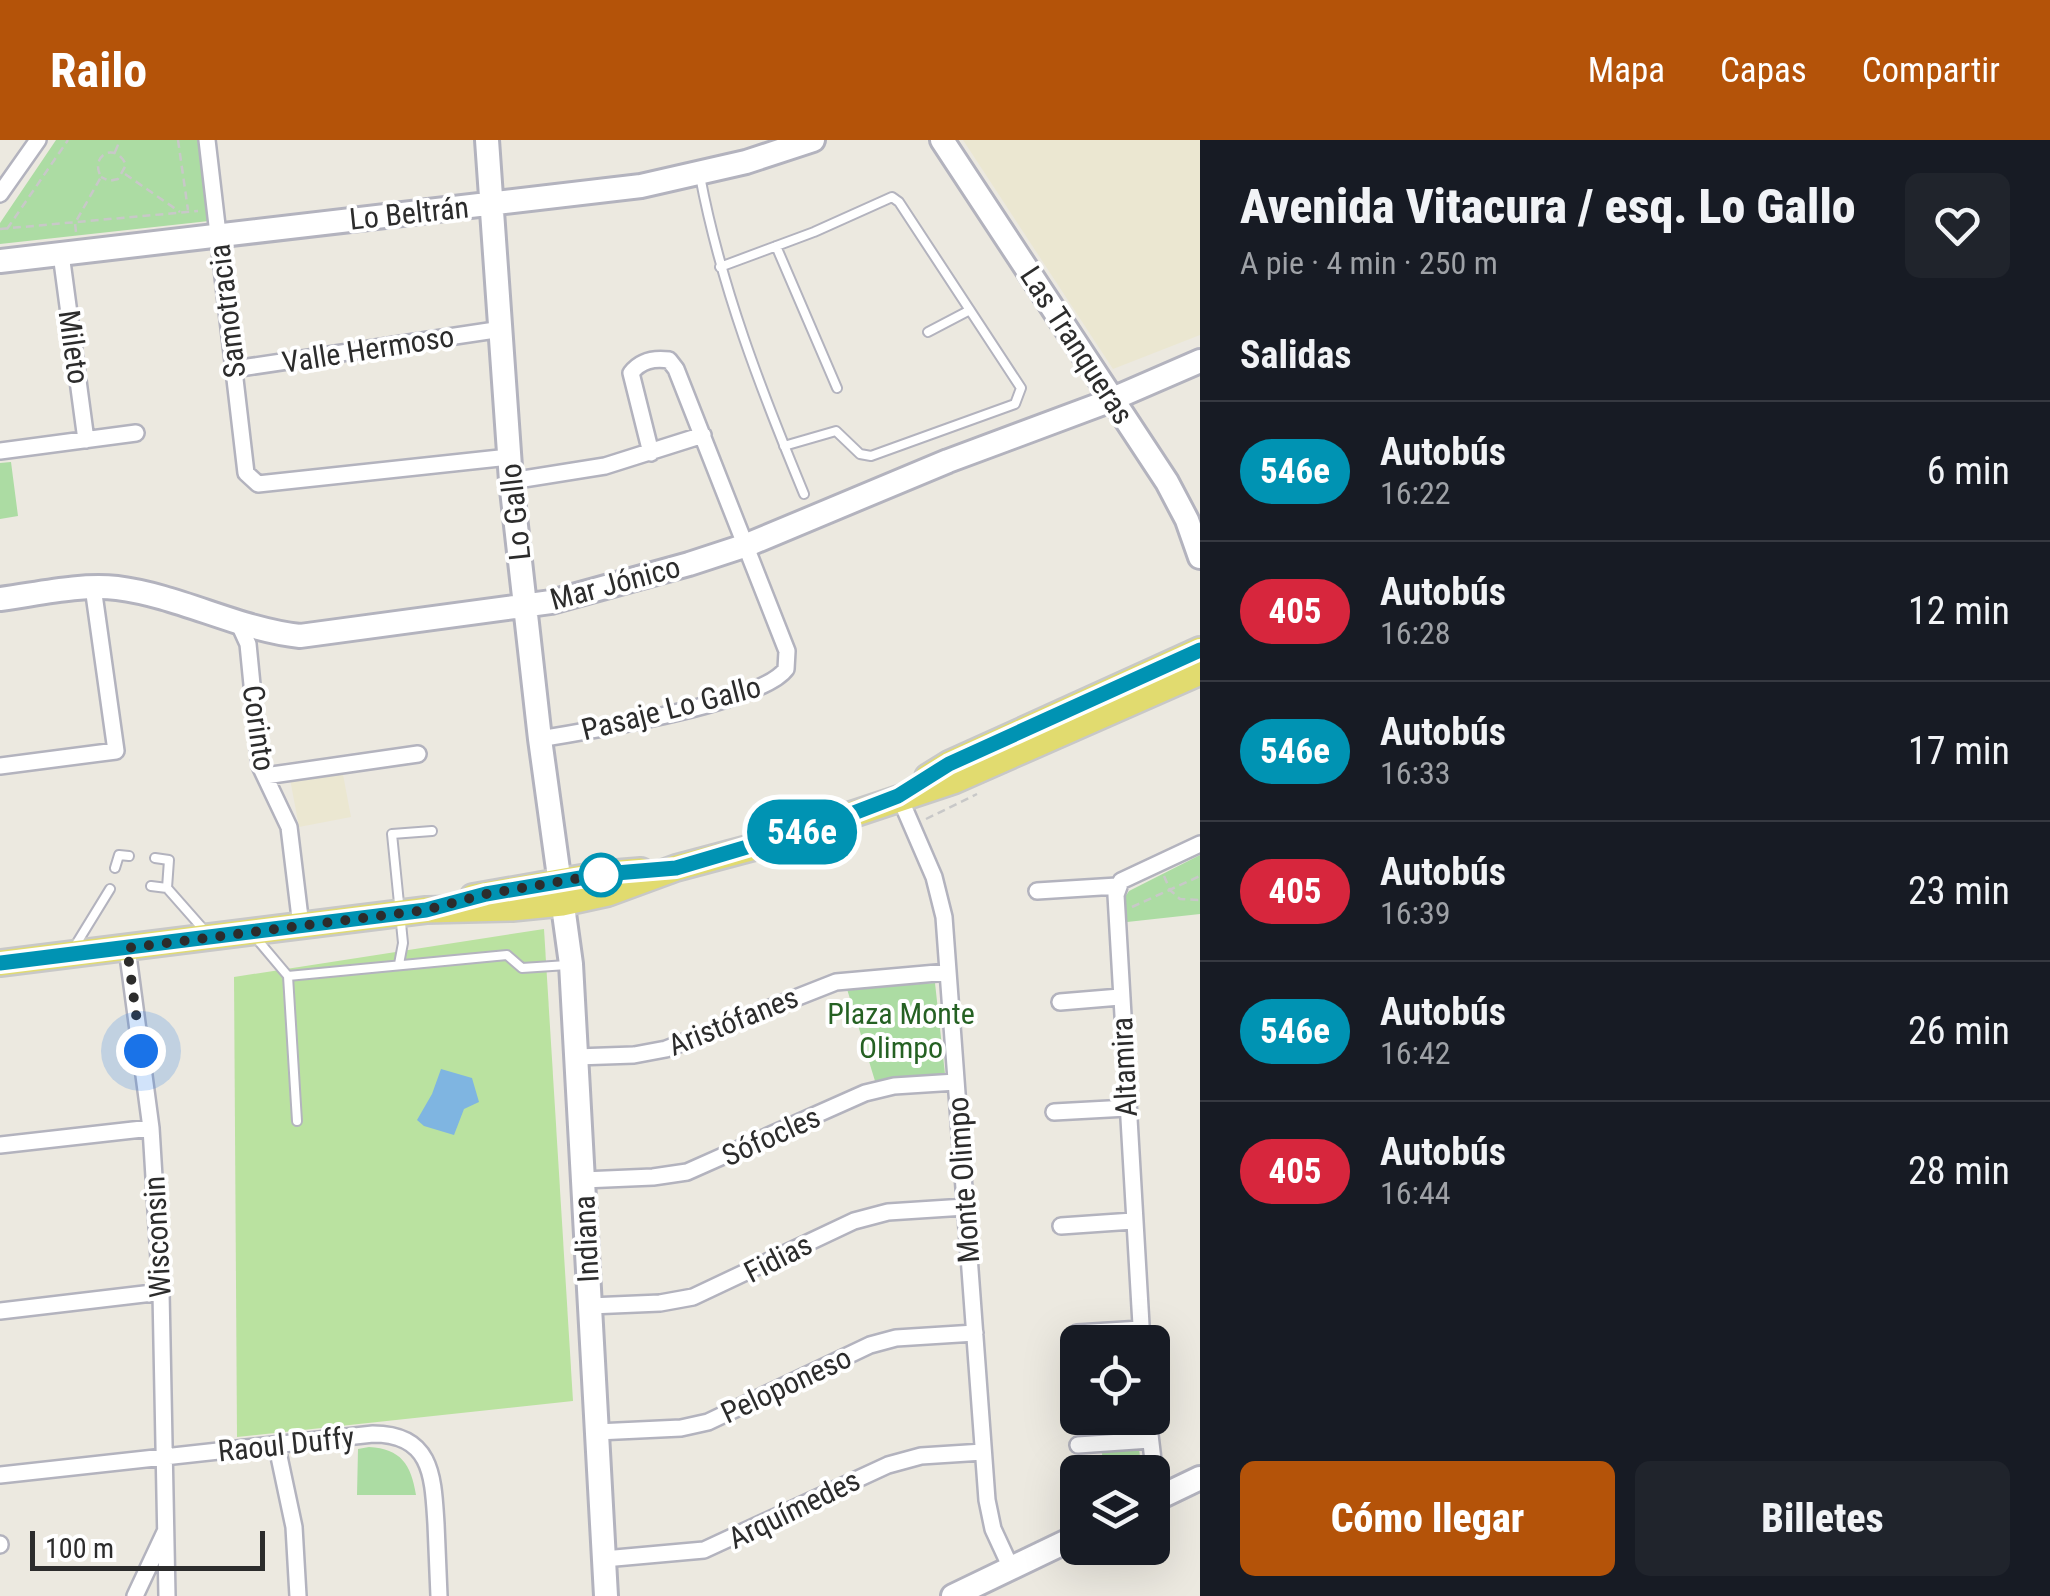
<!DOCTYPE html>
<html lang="es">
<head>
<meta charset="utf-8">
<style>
  body { margin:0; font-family:"Roboto Condensed",sans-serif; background:#20242c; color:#f1f3f6; height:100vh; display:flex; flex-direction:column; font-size:38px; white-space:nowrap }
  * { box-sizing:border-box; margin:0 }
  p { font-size:32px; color:#9ea1a6 }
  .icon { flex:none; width:55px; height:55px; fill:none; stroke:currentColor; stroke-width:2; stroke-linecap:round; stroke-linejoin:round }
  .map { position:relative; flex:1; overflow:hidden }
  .sheet { display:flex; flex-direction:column; background:#171b24; width:850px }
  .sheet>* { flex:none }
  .badge { padding:0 20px; border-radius:32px; font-size:35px; line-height:65px }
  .buttons { position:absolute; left:1060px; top:1185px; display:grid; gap:20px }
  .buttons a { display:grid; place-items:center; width:110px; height:110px; border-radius:15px; background:#171b24; box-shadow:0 10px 40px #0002; font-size:50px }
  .scale { position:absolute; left:30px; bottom:25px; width:235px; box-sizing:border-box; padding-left:10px; border:5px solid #2c2c2c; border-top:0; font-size:28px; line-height:35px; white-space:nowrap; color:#2c2c2c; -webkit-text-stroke:8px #fff; paint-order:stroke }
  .you { position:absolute; width:50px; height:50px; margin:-25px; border:8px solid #fff; border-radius:50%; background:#1a73e8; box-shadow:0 0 0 15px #1a73e833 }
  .map>.badge { position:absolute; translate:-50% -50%; box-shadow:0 0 0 5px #fff }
  h2 { padding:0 40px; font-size:38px; line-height:90px }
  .round { display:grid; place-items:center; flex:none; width:105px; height:105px; border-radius:15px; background:#20242c }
  .head { display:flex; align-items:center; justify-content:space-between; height:170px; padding:0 40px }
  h1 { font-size:48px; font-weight:800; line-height:75px }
  .action { display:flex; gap:20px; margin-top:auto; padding:20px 40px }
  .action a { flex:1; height:115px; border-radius:15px; background:#b45309; color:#fff; font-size:40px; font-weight:800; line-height:115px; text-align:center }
  .action a+a { background:#20242c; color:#f1f3f6 }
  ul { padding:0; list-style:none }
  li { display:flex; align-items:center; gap:30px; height:140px; padding:0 40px; border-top:2px solid #363941 }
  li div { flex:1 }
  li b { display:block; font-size:38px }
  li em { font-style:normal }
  li .badge { min-width:110px; font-weight:700; text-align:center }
  header { display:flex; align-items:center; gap:60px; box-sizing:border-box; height:140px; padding:0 50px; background:#b45309; color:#fff }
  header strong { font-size:48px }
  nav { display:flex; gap:55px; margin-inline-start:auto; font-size:35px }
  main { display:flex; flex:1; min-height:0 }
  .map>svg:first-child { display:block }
</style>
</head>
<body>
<header>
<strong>Railo</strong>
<nav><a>Mapa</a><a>Capas</a><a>Compartir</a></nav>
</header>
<main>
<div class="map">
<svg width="1200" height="1456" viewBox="0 0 1200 1456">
  <rect width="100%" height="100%" fill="#ece9e0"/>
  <path fill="#ebe7d1" d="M963,0H1200V195L1113,229Z
    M342,629L351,677L299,687L290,639Z"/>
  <path fill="#acdca3" d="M56,0H200L209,81L0,104V83Z
    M11,322L18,376L0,379V323Z
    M1200,715V774L1127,782L1125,757L1129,751Z
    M935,843L945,934L875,941L847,849Z
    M369,1307C401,1309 411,1324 416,1355H357L358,1309Z
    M1139,1309L1142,1332H1103L1102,1313Z"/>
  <path fill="#bae2a0" d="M544,789L573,1261L237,1297L234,837Z"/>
  <path fill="#7fb5e1" d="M441,929L472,938L479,962L464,969L454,995L424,986L417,980L432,954Z"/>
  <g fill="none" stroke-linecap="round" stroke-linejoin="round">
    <g stroke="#b3b3be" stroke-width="12">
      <path id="lane" d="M700,36C721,147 761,250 804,354
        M776,106L837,248
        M720,127L814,92L892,57L899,62L1021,248L1015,264L871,316L860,314L836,291L784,306
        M928,192L970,170
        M155,718L169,720L167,748
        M115,728L119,715L129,716
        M151,746L167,748L204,790
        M256,798L288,836L297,981
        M75,806L110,749
        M399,824L403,803L392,694L432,691
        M288,836L507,815L522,828L567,825"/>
    </g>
    <g stroke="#b3b3be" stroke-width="20">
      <path id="street" d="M207,0L246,333L258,344L509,317
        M0,54L38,0
        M61,114L86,300
        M234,229L502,189
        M0,311L136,293
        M511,341L605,326L703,295
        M237,480L248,504L260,626L289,687L301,786
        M540,599C587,591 762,563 786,529L787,511L676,229L669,220C654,218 641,220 631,233L651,313
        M0,626L116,611L93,447
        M265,636L418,614
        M899,656L934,737L944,777L987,1360L993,1389L1011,1428
        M1037,751L1117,746
        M127,808L151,988L161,1152L167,1456
        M1060,862L1120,857
        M576,917L634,915L666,909L836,842L948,832
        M1054,972L1127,968
        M0,1005L151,988
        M583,1040L653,1037L687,1032L865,953L894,946L956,942
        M1061,1086L1133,1081
        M590,1166L660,1163L693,1157L854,1081L888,1072L965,1067
        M0,1171L161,1152
        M1077,1193L1141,1189
        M1142,1202L1116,755L1121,741L1200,704
        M1148,1278L1155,1337L1162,1356
        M597,1292L681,1288L708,1282L870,1205L896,1198L975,1193
        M1078,1305L1150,1300
        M277,1307L294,1387L298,1456
        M0,1335L373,1294C433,1294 433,1338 436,1384C437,1408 438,1432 439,1456
        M0,1404V1405
        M604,1419L704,1410L888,1325L921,1316L983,1312
        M135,1456L165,1392"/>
    </g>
    <g stroke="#b3b3be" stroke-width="28">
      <path id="secondary" d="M487,0L511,341L540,599L571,824L606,1456
        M942,0L1167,342L1187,380L1200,417
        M0,121L641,46L746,22L813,0
        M0,459C38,454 79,444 117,448C180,456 237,489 300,496L551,462L689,424L747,405L948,321L1101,264L1200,221
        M1152,1361L1200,1338
        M953,1456L1078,1396"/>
    </g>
    <g stroke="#c8c8c8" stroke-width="30">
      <path id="primary" d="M928,637L949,624L1200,510
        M473,757L604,734L641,731
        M0,823L426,770L512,768L562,763L608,753L676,728L751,708L953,641L1200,532"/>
    </g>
    <path stroke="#c8c8c8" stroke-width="2.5" stroke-dasharray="8 5" stroke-linecap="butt" d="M178,0L188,70
      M115,12L120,0
      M125,34L180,72
      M0,89L198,71
      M7,89L68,0
      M76,92L75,83L101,37C89,15 116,1 126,25L118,39L109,41L101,37
      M926,679L977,654
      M1164,736L1170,750L1180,759L1200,760
      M1132,767L1200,736"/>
    <use href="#lane" stroke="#fff" stroke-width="8"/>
    <use href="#street" stroke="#fff" stroke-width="15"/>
    <use href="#secondary" stroke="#fff" stroke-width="22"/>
    <use href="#primary" stroke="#e1db6f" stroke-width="25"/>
  </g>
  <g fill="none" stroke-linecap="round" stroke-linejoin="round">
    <g stroke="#fff" stroke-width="22">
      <path id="line" d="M0,823L426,770L486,754L604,734L676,728L825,684L898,656L949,624L1200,510"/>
    </g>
    <use href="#line" stroke="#0093b3" stroke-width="15"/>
    <path stroke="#2c2c2c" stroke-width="10" stroke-dasharray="0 18" d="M141,911L127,808L426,770L486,754L604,734L601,735"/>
  </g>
  <circle fill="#fff" stroke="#0093b3" stroke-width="5" cx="601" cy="735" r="20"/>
  <g text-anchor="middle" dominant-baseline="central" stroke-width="8" stroke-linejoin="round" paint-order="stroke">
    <g font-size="30" fill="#2c2c2c" stroke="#fff">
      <text transform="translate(409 73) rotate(-6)">Lo Beltrán</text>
      <text transform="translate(227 171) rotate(-97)">Samotracia</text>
      <text transform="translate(1077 205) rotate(57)">Las Tranqueras</text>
      <text transform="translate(74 207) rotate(82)">Mileto</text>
      <text transform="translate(368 209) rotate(-9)">Valle Hermoso</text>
      <text transform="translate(515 372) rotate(-96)">Lo Gallo</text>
      <text transform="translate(615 443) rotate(-15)">Mar Jónico</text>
      <text transform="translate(671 568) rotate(-14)">Pasaje Lo Gallo</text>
      <text transform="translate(259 588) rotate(82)">Corinto</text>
      <text transform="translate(733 881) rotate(-22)">Aristófanes</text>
      <text transform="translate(1124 927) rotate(-93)">Altamira</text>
      <text transform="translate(771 996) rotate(-24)">Sófocles</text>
      <text transform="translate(963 1040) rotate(-94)">Monte Olimpo</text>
      <text transform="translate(157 1097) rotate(-93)">Wisconsin</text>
      <text transform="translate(586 1099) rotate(-93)">Indiana</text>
      <text transform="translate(778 1118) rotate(-27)">Fidias</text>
      <text transform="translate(786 1245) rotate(-25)">Peloponeso</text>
      <text transform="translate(286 1304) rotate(-6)">Raoul Duffy</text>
      <text transform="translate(794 1369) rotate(-26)">Arquímedes</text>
    </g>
    <g font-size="30" fill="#256123" stroke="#fff">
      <text x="901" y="873">Plaza Monte<tspan x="901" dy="34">Olimpo</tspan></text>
    </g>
  </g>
</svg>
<div class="buttons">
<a><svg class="icon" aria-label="locate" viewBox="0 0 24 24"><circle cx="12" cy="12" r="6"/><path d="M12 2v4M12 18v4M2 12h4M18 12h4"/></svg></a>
<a><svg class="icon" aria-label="layers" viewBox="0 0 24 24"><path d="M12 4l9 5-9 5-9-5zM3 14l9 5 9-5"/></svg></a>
</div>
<div class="scale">100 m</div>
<div class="you" style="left:141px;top:911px"></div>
<b class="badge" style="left:802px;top:692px;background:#0093b3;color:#fff">546e</b>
</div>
<section class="sheet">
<div class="head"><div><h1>Avenida Vitacura / esq. Lo Gallo</h1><p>A pie · 4 min · 250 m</p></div><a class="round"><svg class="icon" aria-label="heart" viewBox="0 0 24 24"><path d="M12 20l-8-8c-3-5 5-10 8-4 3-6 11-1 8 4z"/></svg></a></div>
<h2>Salidas</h2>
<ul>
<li><span class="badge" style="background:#0093b3;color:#fff">546e</span><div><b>Autobús</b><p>16:22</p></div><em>6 min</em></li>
<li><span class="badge" style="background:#d7263d;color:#fff">405</span><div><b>Autobús</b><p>16:28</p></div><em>12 min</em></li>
<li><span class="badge" style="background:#0093b3;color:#fff">546e</span><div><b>Autobús</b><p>16:33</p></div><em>17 min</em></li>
<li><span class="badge" style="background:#d7263d;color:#fff">405</span><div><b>Autobús</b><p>16:39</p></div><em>23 min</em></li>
<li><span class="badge" style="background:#0093b3;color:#fff">546e</span><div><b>Autobús</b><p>16:42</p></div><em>26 min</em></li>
<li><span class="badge" style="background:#d7263d;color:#fff">405</span><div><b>Autobús</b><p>16:44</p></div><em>28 min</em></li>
</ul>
<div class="action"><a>Cómo llegar</a><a>Billetes</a></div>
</section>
</main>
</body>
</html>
